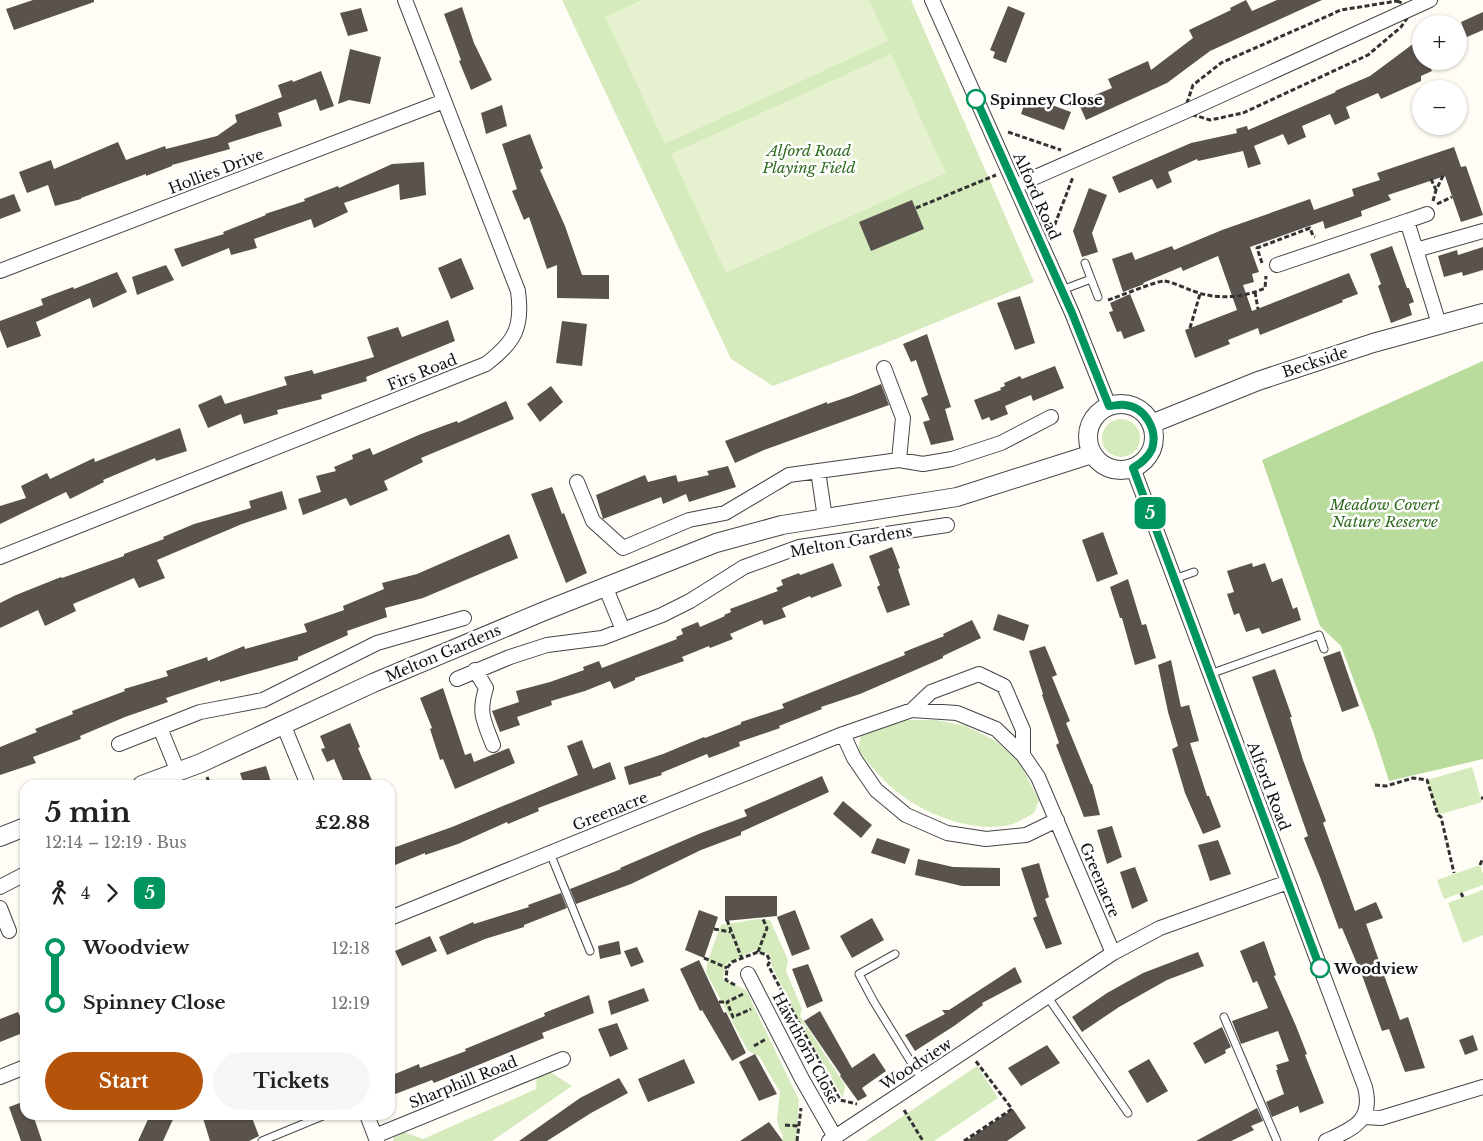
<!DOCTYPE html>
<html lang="en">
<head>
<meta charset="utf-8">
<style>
  body { margin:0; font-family:"Libre Baskerville",serif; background:#f6f6f6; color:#222; height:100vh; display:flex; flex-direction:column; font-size:19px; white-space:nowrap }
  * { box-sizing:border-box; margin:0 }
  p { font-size:16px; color:#767676 }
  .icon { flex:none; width:28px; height:28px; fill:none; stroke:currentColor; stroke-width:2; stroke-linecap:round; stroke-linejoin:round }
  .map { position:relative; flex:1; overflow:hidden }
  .sheet { position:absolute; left:20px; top:780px; width:375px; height:340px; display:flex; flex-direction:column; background:#fff; border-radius:15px; box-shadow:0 1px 4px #0004 }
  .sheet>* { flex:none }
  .badge { padding:0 10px; border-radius:8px; font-size:18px; line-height:32px }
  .tools { position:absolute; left:1412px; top:15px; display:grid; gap:10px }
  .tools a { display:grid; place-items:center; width:55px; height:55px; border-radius:50%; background:#fff; box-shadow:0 1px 4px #0004; font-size:25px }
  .map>.badge { position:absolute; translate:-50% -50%; box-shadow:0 0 0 2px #fff }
  .legs { display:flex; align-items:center; gap:8px; height:55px; padding:0 25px; font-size:16px }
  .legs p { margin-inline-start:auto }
  .headline { display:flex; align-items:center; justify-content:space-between; height:85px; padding:0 25px }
  h1 { font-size:28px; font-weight:700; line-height:38px }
  .cta { display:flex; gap:10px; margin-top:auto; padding:10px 25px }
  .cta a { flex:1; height:58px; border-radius:30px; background:#b45309; color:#fff; font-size:20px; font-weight:700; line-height:58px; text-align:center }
  .cta a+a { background:#f6f6f6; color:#222 }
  ul { padding:0 25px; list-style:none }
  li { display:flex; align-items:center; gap:18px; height:55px; font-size:19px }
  li i { display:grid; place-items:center; width:8px; height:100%; margin:0 6px; background:currentColor }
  li i::after { content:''; width:12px; height:12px; margin:-6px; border:4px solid; border-radius:50%; background:#fff }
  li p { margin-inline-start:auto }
  li:first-child i { background:linear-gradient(#0000 50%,currentColor 0) }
  li:last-child i { background:linear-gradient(currentColor 50%,#0000 0) }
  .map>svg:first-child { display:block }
</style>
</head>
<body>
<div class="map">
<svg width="1483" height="1141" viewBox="0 0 1483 1141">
  <rect width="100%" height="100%" fill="#fffdf5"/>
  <path fill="#d5ebbd" d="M562,0H911L1034,282L886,343L773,386L731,359Z
    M1102 438a19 19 0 1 1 38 0a19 19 0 1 1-38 0Z
    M908,720H936L966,726L994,740L1018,760L1039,800L1034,813C1027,817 1020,821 1013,824C980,834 931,817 904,797C886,785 872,767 858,750L861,735Z
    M1472,767L1482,802L1438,815L1427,780Z
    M1480,865L1483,874V885L1444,899L1437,880Z
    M1483,890V935L1463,943L1448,903Z
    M758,919L770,920L788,960L786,971L802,1009L800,1016L845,1085L843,1098L798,1019L772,966L769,954L755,950L726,964L723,979L746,990L799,1100L796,1141H782L783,1136L779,1128L777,1119L780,1092L759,1056L748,1051L706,972L708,960L721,925Z
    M977,1066L998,1098L934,1141H866Z
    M549,1071L572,1086L492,1141H393L394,1137L404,1132L423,1139L536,1089L537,1074Z"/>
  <path fill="#b9dc9c" d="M1483,361V759L1389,781L1375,737L1341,646L1320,626L1262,460Z"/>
  <path fill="#e6f2cf" d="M642,0H869L888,41L665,144L605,17Z
    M891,54L946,173L726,273L671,154Z"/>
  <path fill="#5a524d" d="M33,0H94V2L14,30L6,9Z
    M1246,0L1252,11L1277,0H1322L1210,51L1167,83L1086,120L1078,102L1112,88L1108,79L1148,61L1151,70L1193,38L1189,30L1231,10L1230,8Z
    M1008,6L1025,13L1006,63L993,58L995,52L990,50Z
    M462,7L474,43L492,80L471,90L459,61L461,60L444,14Z
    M361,8L368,31L348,36L340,13Z
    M1483,12V30L1467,37L1461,22Z
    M1421,38V61H1427L1432,71L1421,76V81L1381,99L1378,93L1346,107L1350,118L1335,125L1330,114L1302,126L1306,137L1288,145L1283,134L1254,146L1261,164L1248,168L1243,151L1198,161L1197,159L1168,172L1172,182L1157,189L1152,179L1119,193L1112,177L1191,143L1237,133L1236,129L1247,126L1248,130L1336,92L1335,91L1370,76Z
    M350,49L381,57L370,104L349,100L338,104Z
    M321,71L334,106L320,111L316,99L278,113L282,126L228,143L230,149L172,165V166L146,176V174L81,198V199L55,206L48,185L27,193L19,172L51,160L54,169L118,142L126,160L165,146L166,149L217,136L237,122L235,115L282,97L278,85L292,80L293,82Z
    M1027,96L1071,112L1064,130L1021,114Z
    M502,105L507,126L486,134L481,113Z
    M530,134L543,168L540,170L565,226L582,275H609V299L557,298V265L547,269L529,217L524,220L512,191L517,189L502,144Z
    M1454,147L1461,167L1466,166L1483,215L1461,222L1445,176L1388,195L1391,200L1361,211L1362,216L1325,229L1323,221L1250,247L1259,272L1252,274L1254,282L1243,285L1252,311L1349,273L1358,294L1342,300L1343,302L1260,335L1258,328L1228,340L1230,344L1195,358L1185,330L1237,310L1218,256L1183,271L1181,267L1143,283L1144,284L1123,292L1112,259L1132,252L1135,260L1172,246L1174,250L1222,230L1310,199L1314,210L1354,196L1352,189L1380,180L1377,173Z
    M424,162L426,195L400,200L399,184L344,203L348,212L314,228L311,219L254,239L257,248L231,255L229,248L182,267L174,249L224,234L223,232L266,215L265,214L305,201L304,199L338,186L339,188L392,164Z
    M1089,188L1107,195L1092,233L1098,252L1082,257L1073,231Z
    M14,194L21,211L0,219V199Z
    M912,200L924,229L871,251L859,222Z
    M1392,246L1407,288H1409L1414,302L1409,304L1412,315L1391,323L1378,286L1381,284L1370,254Z
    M1483,247V270L1463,276L1462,272L1444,277L1438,256L1457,250L1458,255Z
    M461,258L474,289L451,299L438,268Z
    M166,265L174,280L137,295L132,277Z
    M117,272L127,292L93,308L90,298L36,322L41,336L7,348L0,330V321L43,305L41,299L73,287L74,289Z
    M1130,294L1145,331L1124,339L1121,331L1117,332L1109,312L1113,311L1110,303Z
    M1020,296L1035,343L1015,350L997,303Z
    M448,320L455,341L366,377L367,381L321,395L322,399L277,410L278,414L244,424L241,414L208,428L198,405L221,395L225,404L287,385L284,377L312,370L314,374L374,357L367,337L398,327L402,337Z
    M562,321L587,324L582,366L556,363Z
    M927,334L951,407L945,409L954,440L931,445L923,422L930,420L921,398L928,395L916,360L911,362L903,344Z
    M1055,366L1064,388L1033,401L1031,395L1005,406L1008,414L991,421L989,417L982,420L974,400L1001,390L1000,388L1005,386L1004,383L1020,376L1022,379Z
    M881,384L889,405L764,450L735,463L725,441L796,414L827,402V404L851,396Z
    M551,386L563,402L540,422L527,404Z
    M506,401L514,419L421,458L423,462L384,481L388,490L350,506L346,498L303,515L298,499L321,492L316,476L336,471L334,467L353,459L352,455L370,448L373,455L421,434L457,421L458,423Z
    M180,428L187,451L156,461L155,458L103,480L104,482L70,499L66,492L0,524V506L26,498L21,486L47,473L50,479L94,458L95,462Z
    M728,466L736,487L689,502L686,494L663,504L661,497L603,519L596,495L645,475L648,482L676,475L678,482L709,475L707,471Z
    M552,487L562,514L564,513L587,573L566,583L531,494Z
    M282,491L287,509L242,524L157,560L165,578L139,588L134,578L73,604L76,611L45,626L38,610L0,628V603L16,595L61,577L62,578L124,556V554L164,539L163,537L194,524L251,508L249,501Z
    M1103,532L1118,574L1097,582L1082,540Z
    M509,534L518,558L423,598L385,608L387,617L347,631L348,635L298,657V660L220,682V680L166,698L168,702L125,717L80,736L81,739L33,757L36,763L0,775V747L37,732L35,729L73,714L72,711L125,691L124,689L168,676L166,671L207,657L208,661L244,646L245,649L307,632L304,624L344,610L343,606L384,589L382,583L417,574Z
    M892,547L900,568L898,569L910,605L887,613L877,587L880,585L869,556Z
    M833,563L842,586L811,598L810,596L782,608L786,617L764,625L762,620L730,634L733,639L710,648L709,646L682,657L684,661L635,678V680L614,689L610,681L585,691L551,701L552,705L517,717L520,725L500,732L492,711L519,702L516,691L550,682L584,670L583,667L599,661L602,668L677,639L676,637L683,634L681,629L698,622L700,627L725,616L724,615L731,612L730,609L778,591L776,588L783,585L781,580L799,573L800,575Z
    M1252,563L1253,567L1265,563L1272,582L1282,578L1293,609L1297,607L1301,620L1262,634L1259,628L1246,632L1239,613L1234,615L1227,594L1234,592L1227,571Z
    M1128,579L1142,625L1146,624L1156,658L1135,665L1122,618H1120L1110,587Z
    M998,614L1029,625L1024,641L993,630Z
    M972,620L981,638L943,656V658L860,694L821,707L822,709L779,726L780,728L739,742L740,746L725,752L709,758L707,754L661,773L662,775L629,785L624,767L663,754L704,737L705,738L741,724V722L784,708L782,704L905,655L904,652L944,636L943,634Z
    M1045,646L1057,675L1052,677L1070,721L1066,723L1091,784H1092L1100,815L1084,817L1056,745L1059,743L1042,695L1043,694L1029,651Z
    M1340,651L1359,706L1342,712L1323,657Z
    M1171,660L1181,707L1189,705L1199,741L1190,743L1207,796H1209L1221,827L1203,834L1185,793L1172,749L1178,746L1168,712L1158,665Z
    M1275,669L1292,717H1290L1303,760L1326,821L1323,823L1355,911L1376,902L1383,918L1366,924L1400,1020L1408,1017L1425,1068L1405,1072L1389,1029L1382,1031L1363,978L1342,928L1339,929L1320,877L1304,838L1308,836L1252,677Z
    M443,688L465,755L471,753L474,762L509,748L515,763L455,789L443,759L440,760L430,729L432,728L420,698Z
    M350,723L360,747L358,748L374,785H345L334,759L327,762L321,749L325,748L320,736Z
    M582,740L593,769L610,762L616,779L538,808L539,811L508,824L507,822L458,844L425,855V853L390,867V849L452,827L578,775L567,746Z
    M266,766L272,785H244L240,773Z
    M822,776L829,792L741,832V835L701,850L631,884L576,904L570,889L621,869L620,868L701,833L747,816L744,810Z
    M843,801L872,825L861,838L833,814Z
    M1112,826L1122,857L1107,864L1097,830Z
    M877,838L910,849L905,864L871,853Z
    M1218,840L1231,874L1210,881L1198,845Z
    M918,859L953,867L1000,868V886H962L915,875Z
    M1039,863L1049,897L1045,899L1062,944L1046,949L1033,918L1037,916L1021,868Z
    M1135,867L1148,901L1132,909L1120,872Z
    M561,893L567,908L524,925V927L485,939L447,955L439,937L473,922L474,924L529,907L528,905Z
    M725,896H777V916L725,921Z
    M699,910L718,917L704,958L685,950Z
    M795,910L810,949L792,956L777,917Z
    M872,918L884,940L852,958L840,936Z
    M430,936L437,951L402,966L395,951Z
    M619,941L621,954L600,959L598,946Z
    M1264,941L1276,975L1274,976L1296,1026L1307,1054L1305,1055L1324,1103L1300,1113L1298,1106L1272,1117L1266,1102L1284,1094L1276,1070H1278L1276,1065L1289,1061L1278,1031L1241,1044L1232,1021L1268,1008L1257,981L1253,983L1240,951Z
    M637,947L644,962L631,967L624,951Z
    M1198,952L1204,966L1167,980L1119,1007L1082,1032L1072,1017L1107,993L1143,973Z
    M699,960L724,1013L726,1012L746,1053L732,1061L702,1010L700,1011L680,969Z
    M808,964L823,1001L807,1008L792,969Z
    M1015,967L1022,982L982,1003L983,1005L954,1026L915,1051L905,1035L945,1014L942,1010H949Z
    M644,988L649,1001L611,1015L608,1001Z
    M589,995L594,1013L542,1033L544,1038L466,1070L434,1083L432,1080L390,1096V1076L419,1064L420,1068L466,1051L465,1049L545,1016L544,1013Z
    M820,1011L852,1068L874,1053L886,1071L862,1088L867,1096L858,1101L840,1076L841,1075L804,1021Z
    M18,1012L20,1016L25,1015V1032L0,1042V1019Z
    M617,1023L628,1049L610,1057L598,1029Z
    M1222,1027L1231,1047L1225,1050L1226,1053L1205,1064L1193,1043Z
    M1473,1035L1478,1050L1465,1055L1459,1040Z
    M1047,1045L1060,1063L1021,1086L1008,1068Z
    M755,1054L777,1094L759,1101L739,1062Z
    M684,1059L695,1083L648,1102L638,1079Z
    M1149,1059L1168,1091L1147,1103L1128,1071Z
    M619,1078L628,1093L591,1113L547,1141H519L580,1098Z
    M25,1101V1115H33L42,1141H21L9,1107Z
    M1257,1108L1263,1121L1251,1126L1254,1130L1231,1141H1196Z
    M1013,1109L1026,1128L1007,1141H966Z
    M150,1115H175L163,1141H138Z
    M202,1115H251L259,1136L249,1141H210Z
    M769,1122L783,1141H740Z"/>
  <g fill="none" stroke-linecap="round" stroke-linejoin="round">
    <g stroke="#444" stroke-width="9">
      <path id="service" d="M1085,263L1098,297
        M1062,290L1091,279
        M1174,579L1194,572
        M1210,674L1319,635L1324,649
        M550,853L590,951
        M895,954L859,974L874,1002L922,1080
        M1047,996L1128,1113
        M1224,1017L1277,1141
        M262,1141L325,1115"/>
    </g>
    <g stroke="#444" stroke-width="16">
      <path id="minor" d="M932,0L1072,313L1109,406
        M1015,186L1184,112L1430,0
        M1407,221L1427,214
        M1416,250L1483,231
        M1277,265L1407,221L1439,324
        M0,271L444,101
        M884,368L903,418L899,460
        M1133,468L1365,1087C1374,1121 1352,1129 1326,1141
        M818,471L825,518
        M577,482L593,521L623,548L689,520L725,513L789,475L899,460L923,464L952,459L1001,443L1051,417
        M0,557L486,364C515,342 523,327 518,291L405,0
        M605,586L623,630
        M475,670L486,688C478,714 484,721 493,745
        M457,679L510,657L547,645L602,638L662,615L690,601L744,567L799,547L947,525
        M912,710L931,692L979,674L1004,686L1023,730V755
        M283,724L308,785
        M160,728L178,772
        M843,734L854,758L876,790L906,815L947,833L986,839L1026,835L1057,820
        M119,744L200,712L263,700L377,643L464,618
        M0,887L25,874
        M0,908L9,931
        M390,918L843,734L912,710L957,713L996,729L1023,755L1038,777L1113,953
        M748,974L802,1079L835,1137
        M0,1077L25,1067
        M367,1115L377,1141
        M1364,1117L1381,1118L1483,1087
        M375,1136L563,1059
        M829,1141L1113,953L1160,928L1288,882"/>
    </g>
    <g stroke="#444" stroke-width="20">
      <path id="tertiary" d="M1088 437a33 33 0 1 1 66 0a33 33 0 1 1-66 0Z
        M1151,424L1258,381L1373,343L1483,313
        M142,785L201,763L373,683L542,612L716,543L782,525L957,497L1092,454
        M0,837L25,827"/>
    </g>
    <path stroke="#333" stroke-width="3" stroke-dasharray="5 2.5" stroke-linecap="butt" d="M1397,1L1414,8L1401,27L1368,55L1243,113L1210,120L1184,112L1193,85L1221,63L1341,10Z
      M1008,132L1061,150
      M1431,179L1436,190
      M1433,201L1436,190L1444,174
      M1437,204L1452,197
      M916,208L996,175
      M1052,232L1073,177
      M1262,263L1257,248L1310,228L1313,236L1315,237
      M1255,292L1258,309
      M1108,300C1118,297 1156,281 1164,281C1173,282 1184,288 1193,291C1217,300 1243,298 1265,288L1266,276
      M1190,328L1200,294
      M207,777L210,785
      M1375,785L1386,786L1413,778L1427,780L1438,815L1441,817L1454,873
      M1481,798H1483
      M1480,865L1483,858
      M1461,893L1463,897
      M727,920L742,959
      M714,929L731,932
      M758,952L767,928L762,917
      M704,958L727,968
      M735,985L726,980L727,968L732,962L758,952L767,955L770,961L768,965L840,1100L857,1104
      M743,994L727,1002L733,1017L751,1009
      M719,1002H727
      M754,1046L766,1039
      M904,1110L923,1141
      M785,1125L798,1126
      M797,1141L801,1108
      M964,1141L1012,1109L975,1060"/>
    <use href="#service" stroke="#fff" stroke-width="7"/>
    <use href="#minor" stroke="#fff" stroke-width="14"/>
    <use href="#tertiary" stroke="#fff" stroke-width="18"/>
  </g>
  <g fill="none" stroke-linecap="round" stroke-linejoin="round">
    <g stroke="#fff" stroke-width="11">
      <path id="line-1" d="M976,99L1072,313L1109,406C1114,406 1120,404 1125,405C1145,407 1158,430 1152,449C1148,458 1141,463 1133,468L1320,968"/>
    </g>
    <use href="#line-1" stroke="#00945e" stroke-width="8"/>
  </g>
  <g fill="#fff" stroke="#00945e" stroke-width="2.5">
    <circle cx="976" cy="99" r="9"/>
    <circle cx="1320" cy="968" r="9"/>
  </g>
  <g text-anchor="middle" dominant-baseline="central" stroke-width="5" stroke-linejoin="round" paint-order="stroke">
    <g font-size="15" font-weight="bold" fill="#111" stroke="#fff" text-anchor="start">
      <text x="990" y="99">Spinney Close</text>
      <text x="1334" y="968">Woodview</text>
    </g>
    <g font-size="15" font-style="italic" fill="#2f6b1f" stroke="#fff">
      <text x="809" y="150">Alford Road<tspan x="809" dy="17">Playing Field</tspan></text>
      <text x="1385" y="504">Meadow Covert<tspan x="1385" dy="17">Nature Reserve</tspan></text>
    </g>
    <g font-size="15" fill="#111" stroke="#fff">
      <text transform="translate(216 171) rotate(-21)">Hollies Drive</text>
      <text transform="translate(1037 196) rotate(66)">Alford Road</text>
      <text transform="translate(1315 362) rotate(-18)">Beckside</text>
      <text transform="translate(422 372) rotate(-22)">Firs Road</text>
      <text transform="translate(851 541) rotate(-10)">Melton Gardens</text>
      <text transform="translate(443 653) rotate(-23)">Melton Gardens</text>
      <text transform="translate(1269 786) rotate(69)">Alford Road</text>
      <text transform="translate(610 811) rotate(-22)">Greenacre</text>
      <text transform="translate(1100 880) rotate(67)">Greenacre</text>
      <text transform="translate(806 1048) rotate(62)">Hawthorn Close</text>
      <text transform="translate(916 1064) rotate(-33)">Woodview</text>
      <text transform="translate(463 1082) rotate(-22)">Sharphill Road</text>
    </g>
  </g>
</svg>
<div class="tools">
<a>+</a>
<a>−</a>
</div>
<b class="badge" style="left:1150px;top:513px;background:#00945e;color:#fff">5</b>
<section class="sheet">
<div class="headline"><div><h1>5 min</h1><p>12:14 – 12:19 · Bus</p></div><b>£2.88</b></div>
<div class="legs"><svg class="icon" aria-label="walk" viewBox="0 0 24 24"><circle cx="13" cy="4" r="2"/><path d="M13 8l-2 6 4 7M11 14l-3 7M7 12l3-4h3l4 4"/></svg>4<svg class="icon" aria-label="forward" viewBox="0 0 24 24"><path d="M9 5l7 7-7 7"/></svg><b class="badge" style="background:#00945e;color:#fff">5</b></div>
<ul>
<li><i style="color:#00945e"></i><b>Woodview</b><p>12:18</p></li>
<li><i style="color:#00945e"></i><b>Spinney Close</b><p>12:19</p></li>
</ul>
<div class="cta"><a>Start</a><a>Tickets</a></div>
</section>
</div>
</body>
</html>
